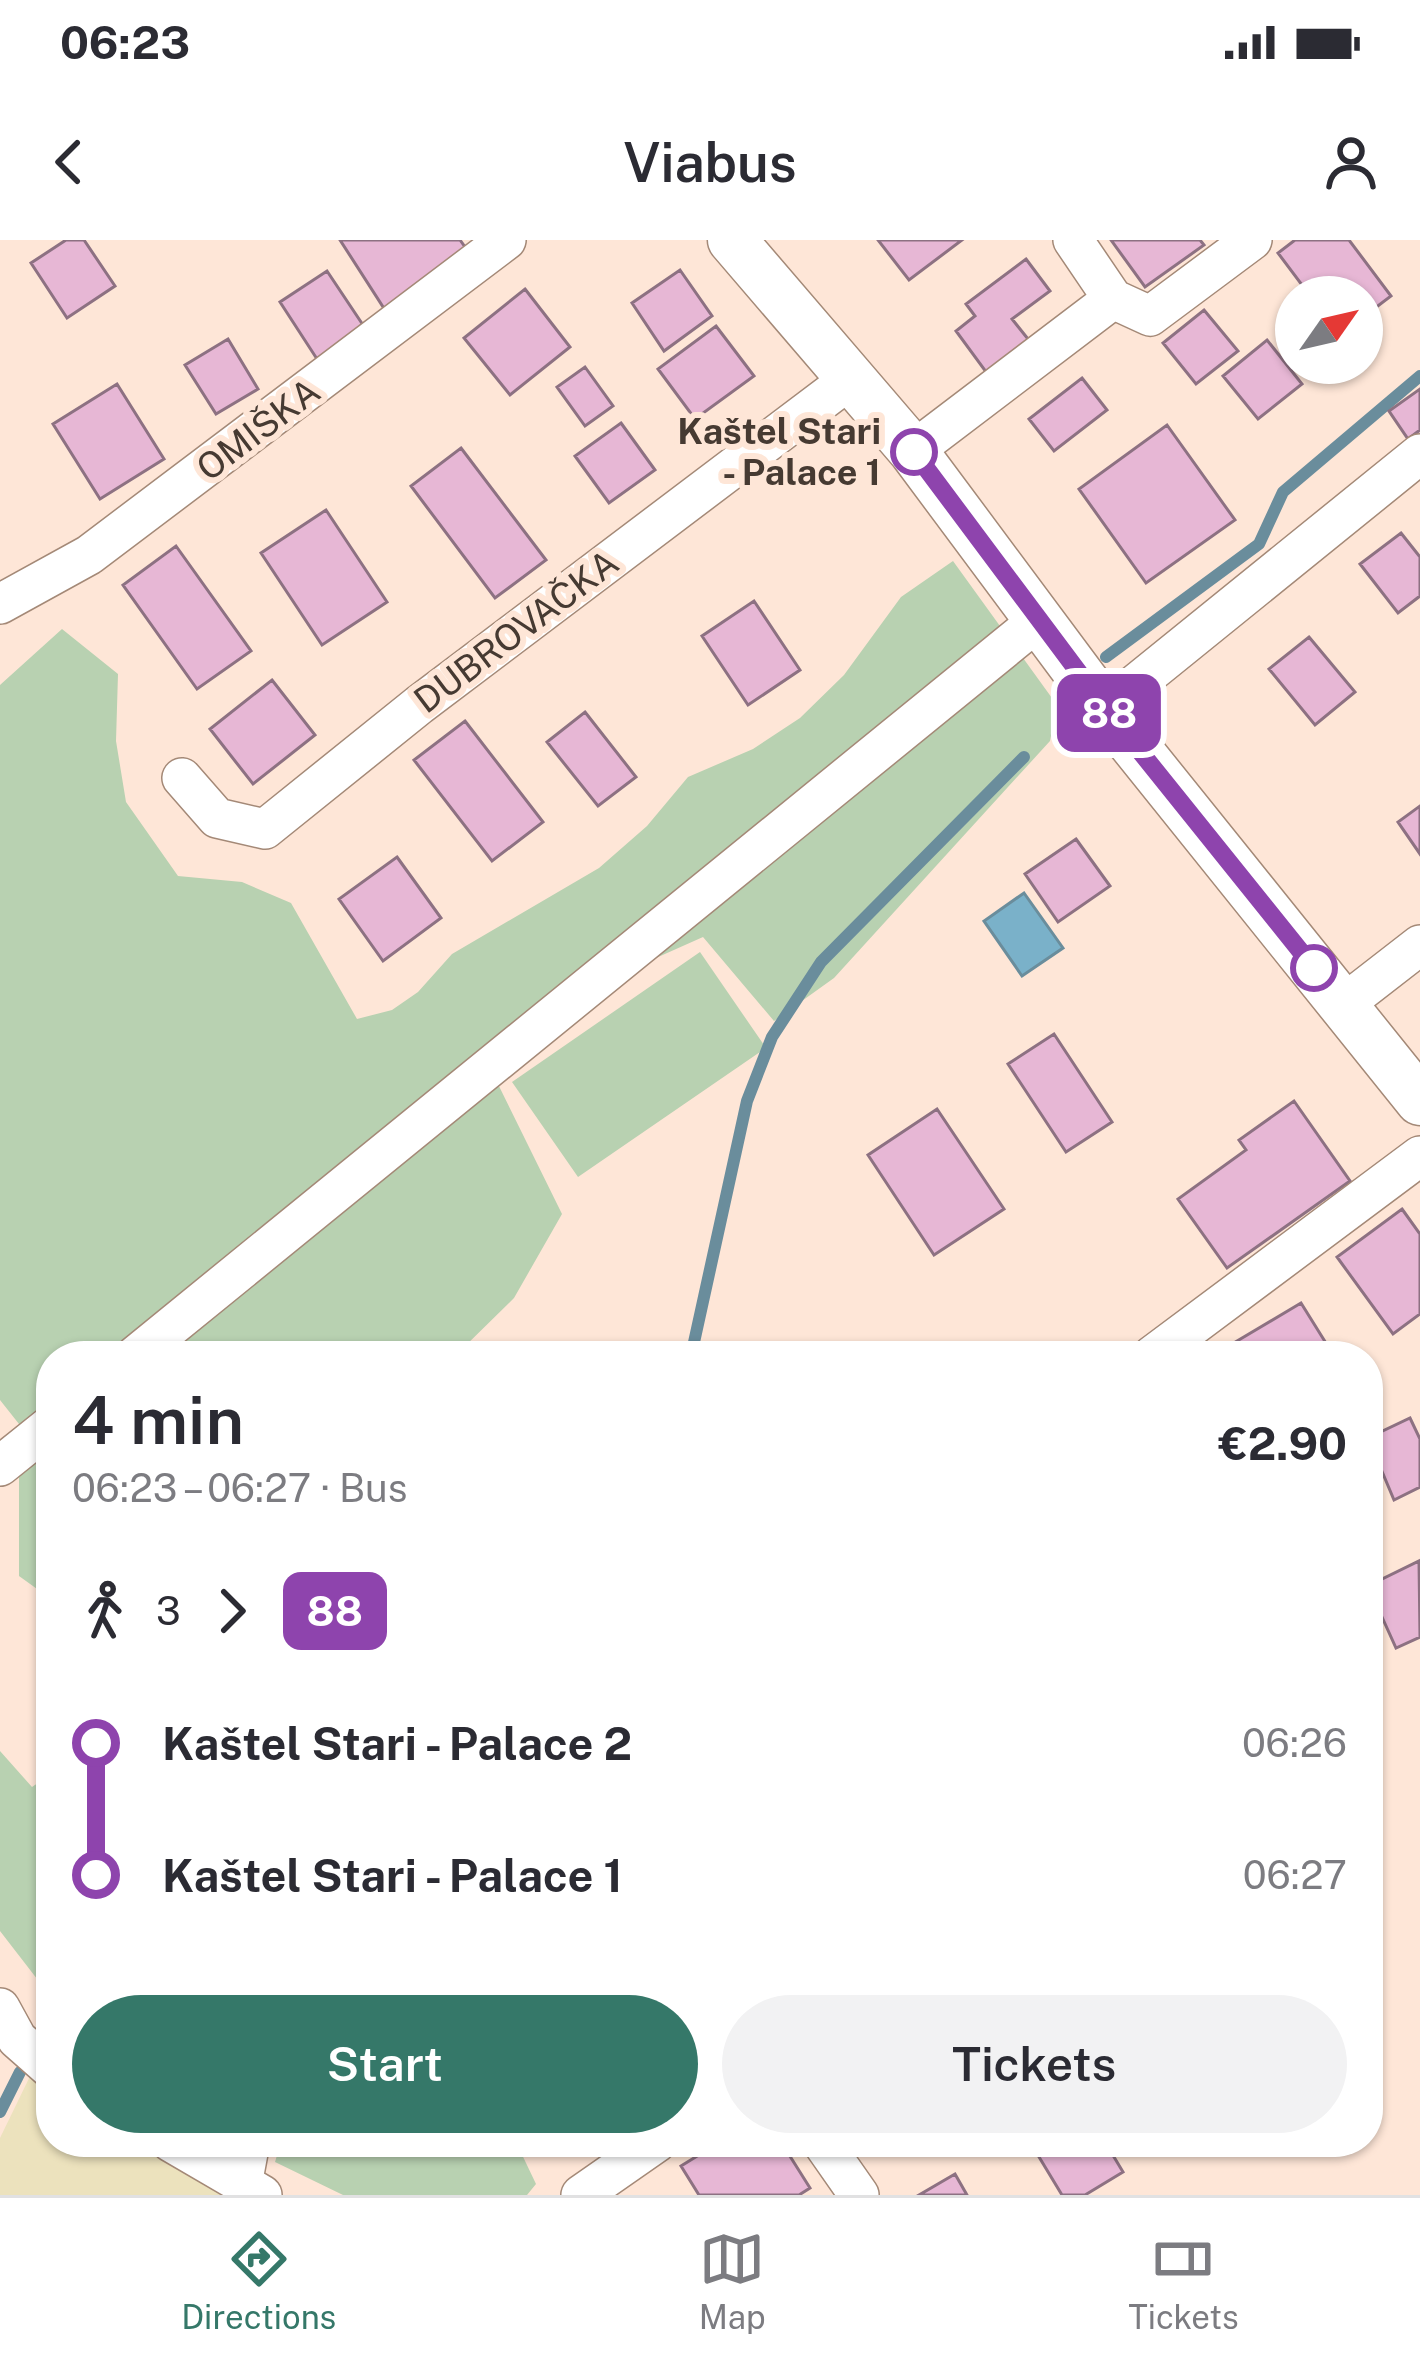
<!DOCTYPE html>
<html lang="en">
<head>
<meta charset="utf-8">
<style>
  body { margin:0; font-family:"Public Sans",sans-serif; background:#f2f2f3; color:#2b2b33; height:100vh; display:flex; flex-direction:column; font-size:45px; white-space:nowrap }
  * { box-sizing:border-box; margin:0 }
  p { font-size:39px; color:#7c7c81 }
  .icon { flex:none; width:66px; height:66px; fill:none; stroke:currentColor; stroke-width:2; stroke-linecap:round; stroke-linejoin:round }
  .map { position:relative; flex:1; overflow:hidden }
  .details { position:absolute; left:36px; top:1101px; width:1347px; height:816px; display:flex; flex-direction:column; background:#fff; border-radius:48px; box-shadow:0 3px 9px #0004 }
  .details>* { flex:none }
  .badge { padding:0 24px; border-radius:18px; font-size:42px; line-height:78px }
  .needle { width:78px; rotate:56deg }
  .controls { position:absolute; left:1275px; top:36px; display:grid; gap:24px }
  .controls a { display:grid; place-items:center; width:108px; height:108px; border-radius:50%; background:#fff; box-shadow:0 3px 9px #0004; font-size:60px }
  .map>.badge { position:absolute; translate:-50% -50%; box-shadow:0 0 0 6px #fff }
  .legs { display:flex; align-items:center; gap:18px; height:132px; padding:0 36px; font-size:39px }
  .legs p { margin-inline-start:auto }
  .head { display:flex; align-items:center; justify-content:space-between; height:204px; padding:0 36px }
  h1 { font-size:66px; font-weight:600; line-height:90px }
  .primary-button { display:flex; gap:24px; margin-top:auto; padding:24px 36px }
  .primary-button a { flex:1; height:138px; border-radius:72px; background:#357869; color:#fff; font-size:48px; font-weight:600; line-height:138px; text-align:center }
  .primary-button a+a { background:#f2f2f3; color:#2b2b33 }
  ul { padding:0 36px; list-style:none }
  li { display:flex; align-items:center; gap:42px; height:132px; font-size:45px }
  li i { display:grid; place-items:center; width:18px; height:100%; margin:0 15px; background:currentColor }
  li i::after { content:''; width:30px; height:30px; margin:-15px; border:9px solid; border-radius:50%; background:#fff }
  li p { margin-inline-start:auto }
  li:first-child i { background:linear-gradient(#0000 50%,currentColor 0) }
  li:last-child i { background:linear-gradient(currentColor 50%,#0000 0) }
  .status { display:flex; justify-content:space-between; align-items:center; height:84px; padding:0 60px; background:#fff; direction:ltr }
  .status svg { height:33px; fill:currentColor }
  header { display:flex; justify-content:space-between; align-items:center; height:156px; padding:0 36px; background:#fff; font-size:54px; font-weight:600 }
  .tabs { display:flex; justify-content:space-around; align-items:center; height:168px; border-top:3px solid #e1e1e2; background:#fff; font-size:33px; color:#7c7c81 }
  .tabs a { display:grid; justify-items:center; gap:6px }
  .tabs .selected { color:#357869 }
  .map>svg:first-child { display:block }
</style>
</head>
<body>
<div class="status"><b>06:23</b><svg viewBox="0 0 49 12"><path d="M0 12V9h3v3zM5 12V6h3v6zM10 12V3h3v9zM15 12V0h3v12zM26 1h20v11H26zM47 4h2v5h-2z"/></svg></div>
<header><svg class="icon" aria-label="back" viewBox="0 0 24 24"><path d="M15 5l-7 7 7 7"/></svg>Viabus<svg class="icon" aria-label="person" viewBox="0 0 24 24"><circle cx="12" cy="8" r="4"/><path d="M4 21q1-7 8-7t8 7"/></svg></header>
<div class="map">
<svg width="1420" height="1955" viewBox="0 0 1420 1955">
  <rect width="100%" height="100%" fill="#fee6d7"/>
  <path fill="#b8d1b1" d="M953,321L1057,465L1050,501L834,738L774,781L703,697L629,730L495,838L562,974L514,1058L455,1116H51V1359L19,1336V1184L0,1160V445L62,389L118,434L116,501L126,562L178,636L242,642L291,663L357,779L392,770L418,752L452,714L599,628L647,586L688,537L753,509L800,478L844,435L901,357Z
    M700,712L766,808L578,937L512,842Z
    M0,1511L32,1547L51,1534V1757L0,1691Z
    M281,1902H516L536,1944L527,1955H343L275,1922Z"/>
  <path fill="#ece2bd" d="M34,1828L51,1837V1902H175L277,1955H0V1898Z"/>
  <path fill="#7ab1c9" stroke="#6a8d9c" stroke-width="3" d="M1024,653L1063,708L1022,736L984,681Z"/>
  <g fill="none" stroke-linecap="round" stroke-linejoin="round">
    <path stroke="#6a8d9c" stroke-width="12" d="M1106,417L1259,304L1283,252L1420,136
      M691,1116L747,861L772,797L821,722L1024,517
      M46,1789L51,1772
      M0,1872L20,1832"/>
  </g>
  <path fill="#e7b7d5" stroke="#8d7182" stroke-width="3" d="M66,0H84L115,46L67,78L31,23Z
    M340,0H460L470,14L387,73Z
    M878,0H962L909,40Z
    M1111,0H1200L1204,5L1145,47Z
    M1295,0H1349L1391,56L1362,78V57H1311L1278,13Z
    M1026,19L1050,51L1012,79L1032,104L989,136L956,91L975,76L966,64Z
    M680,30L712,76L664,111L632,63Z
    M327,31L365,88L317,119L280,62Z
    M525,49L570,107L510,155L464,98Z
    M1204,70L1238,111L1196,144L1163,103Z
    M716,86L754,136L695,179L658,129Z
    M228,99L258,149L216,174L185,125Z
    M1267,100L1302,144L1258,179L1223,136Z
    M585,127L613,166L585,186L557,147Z
    M1082,138L1107,170L1054,211L1029,179Z
    M117,144L164,219L100,259L53,184Z
    M1420,149V190L1408,199L1389,171Z
    M621,183L655,230L609,263L575,216Z
    M1167,185L1235,280L1146,343L1079,249Z
    M461,208L546,320L495,358L411,246Z
    M326,270L387,362L322,405L261,313Z
    M1401,293L1420,317V356L1398,373L1360,324Z
    M176,306L251,411L197,449L123,345Z
    M754,361L800,430L748,465L702,396Z
    M1309,397L1355,452L1315,485L1269,429Z
    M272,440L315,495L253,544L210,489Z
    M585,472L636,537L598,566L547,502Z
    M465,481L543,582L492,621L414,520Z
    M1420,566V614L1398,582Z
    M1076,599L1110,646L1058,682L1025,634Z
    M397,617L441,678L383,721L339,659Z
    M1054,794L1112,882L1066,912L1008,824Z
    M1294,861L1350,941L1227,1028L1178,959L1246,910L1239,900Z
    M937,869L1004,969L934,1015L868,915Z
    M1402,969L1420,994V1074L1393,1094L1337,1017Z
    M1301,1063L1334,1116H1239L1232,1104Z
    M1410,1178L1420,1199V1247L1394,1260L1368,1198Z
    M1419,1321L1420,1397L1396,1408L1368,1346Z
    M720,1902H781L810,1948L799,1955H699L681,1926Z
    M1030,1902H1105L1123,1932L1085,1955H1062Z
    M955,1934L967,1955H919Z"/>
  <g fill="none" stroke-linecap="round" stroke-linejoin="round">
    <g stroke="#a48977" stroke-width="42">
      <path id="minor" d="M1073,0L1113,59L1150,76L1252,0
        M913,211L1113,59
        M0,364L89,315L506,0
        M1105,469L1420,214
        M182,538L217,578L265,589L419,465L853,137
        M1344,764L1420,705
        M135,1116L1039,380
        M1152,1116L1420,916
        M0,1226L51,1185
        M0,1768L17,1799L51,1829
        M171,1902L262,1955
        M822,1902L859,1955
        M242,1945L250,1902
        M581,1955L657,1902"/>
    </g>
    <g stroke="#a48977" stroke-width="51">
      <path id="major" d="M732,0L913,211L1105,469L1420,861"/>
    </g>
    <use href="#minor" stroke="#fff" stroke-width="39"/>
    <use href="#major" stroke="#fff" stroke-width="48"/>
  </g>
  <g fill="none" stroke-linecap="round" stroke-linejoin="round">
    <g stroke="#fff" stroke-width="27">
      <path id="line-1" d="M914,212L1106,469L1314,728"/>
    </g>
    <use href="#line-1" stroke="#8e44ad" stroke-width="18"/>
  </g>
  <g fill="#fff" stroke="#8e44ad" stroke-width="6">
    <circle cx="914" cy="212" r="21"/>
    <circle cx="1314" cy="728" r="21"/>
  </g>
  <g text-anchor="middle" dominant-baseline="central" stroke-width="12" stroke-linejoin="round" paint-order="stroke">
    <g font-size="36" fill="#463a32" stroke="#fee6d7">
      <text transform="translate(258 189) rotate(-37)">OMIŠKA</text>
      <text transform="translate(516 391) rotate(-37)">DUBROVAČKA</text>
    </g>
    <g font-size="36" font-weight="bold" fill="#463a32" stroke="#fee6d7" text-anchor="end">
      <text x="881" y="191">Kaštel Stari<tspan x="881" dy="41">- Palace 1</tspan></text>
    </g>
  </g>
</svg>
<div class="controls">
<a><svg class="needle" viewBox="-14 -14 28 28"><path d="M0-13l5 13h-10z" fill="#e53935"/><path d="M0 13l5-13h-10z" fill="#7c7c81"/></svg></a>
</div>
<b class="badge" style="left:1109px;top:473px;background:#8e44ad;color:#fff">88</b>
<section class="details">
<div class="head"><div><h1>4 min</h1><p>06:23 – 06:27 · Bus</p></div><b>€2.90</b></div>
<div class="legs"><svg class="icon" aria-label="walk" viewBox="0 0 24 24"><circle cx="13" cy="4" r="2"/><path d="M13 8l-2 6 4 7M11 14l-3 7M7 12l3-4h3l4 4"/></svg>3<svg class="icon" aria-label="forward" viewBox="0 0 24 24"><path d="M9 5l7 7-7 7"/></svg><b class="badge" style="background:#8e44ad;color:#fff">88</b></div>
<ul>
<li><i style="color:#8e44ad"></i><b>Kaštel Stari - Palace 2</b><p>06:26</p></li>
<li><i style="color:#8e44ad"></i><b>Kaštel Stari - Palace 1</b><p>06:27</p></li>
</ul>
<div class="primary-button"><a>Start</a><a>Tickets</a></div>
</section>
</div>
<nav class="tabs">
<a class="selected"><svg class="icon" aria-label="directions" viewBox="0 0 24 24"><path d="M12 3l9 9-9 9-9-9zM9 14v-3h6M13 9l2 2-2 2"/></svg>Directions</a>
<a><svg class="icon" aria-label="map" viewBox="0 0 24 24"><path d="M3 6l6-2 6 2 6-2v14l-6 2-6-2-6 2zM9 4v14M15 6v14"/></svg>Map</a>
<a><svg class="icon" aria-label="tickets" viewBox="0 0 24 24"><path d="M3 7h18v10H3zM15 7v10"/></svg>Tickets</a>
</nav>
</body>
</html>
